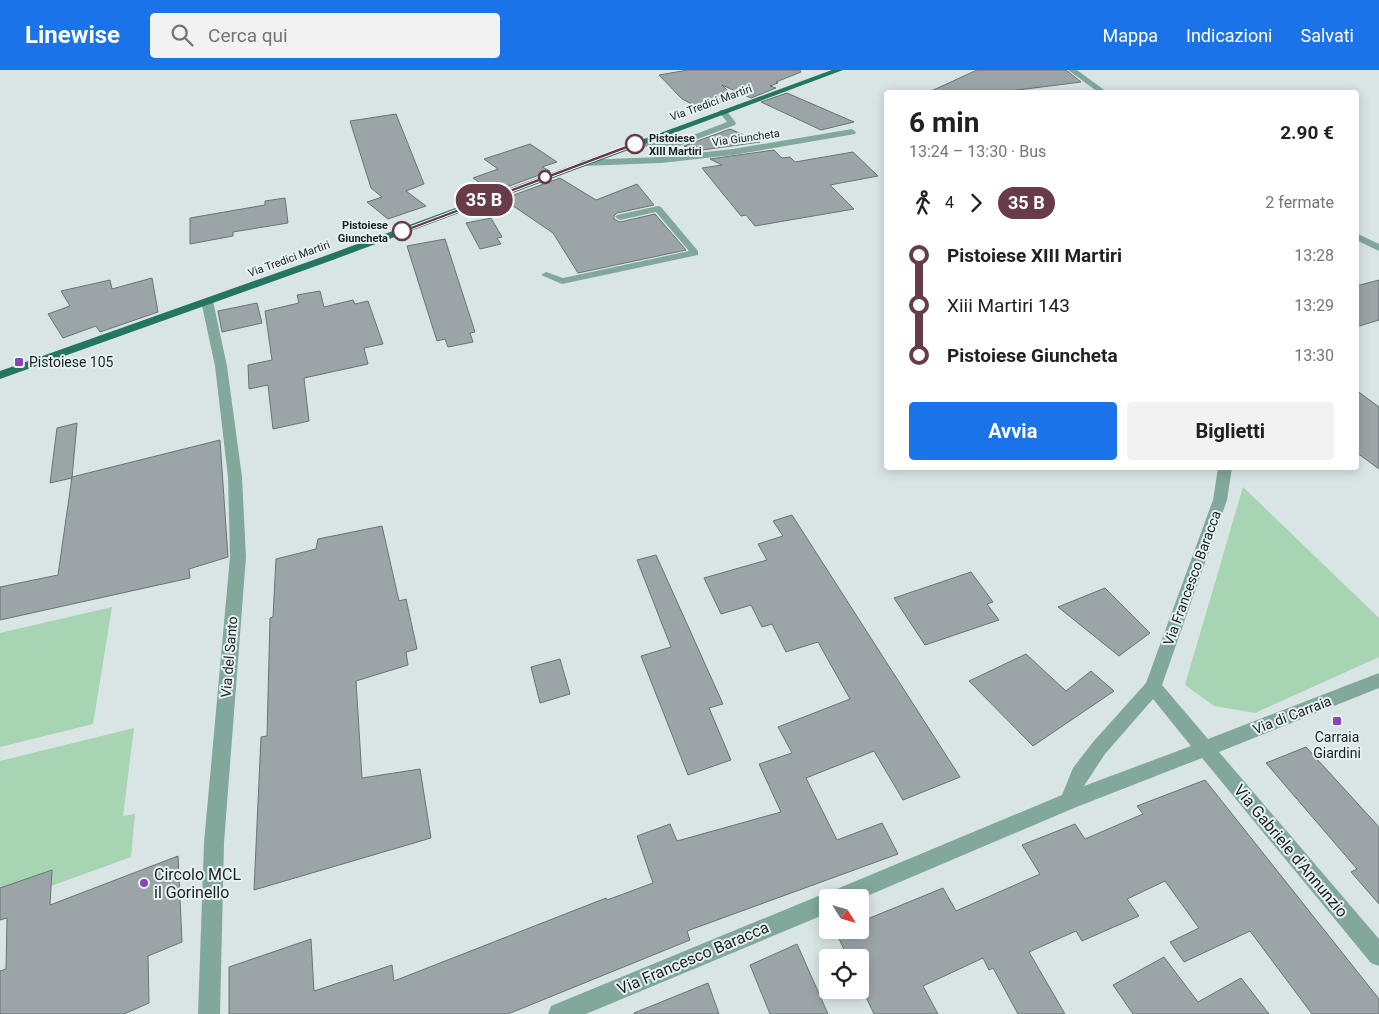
<!DOCTYPE html>
<html lang="it">
<head>
<meta charset="utf-8">
<style>
  body { margin:0; font-family:Roboto,sans-serif; background:#f2f2f2; color:#202124; height:100vh; display:flex; flex-direction:column; font-size:19px; white-space:nowrap }
  * { box-sizing:border-box; margin:0 }
  p { font-size:16px; color:#757577 }
  .icon { flex:none; width:28px; height:28px; fill:none; stroke:currentColor; stroke-width:2; stroke-linecap:round; stroke-linejoin:round }
  .map { position:relative; flex:1; overflow:hidden }
  .drawer { position:absolute; left:884px; top:20px; width:475px; height:380px; display:flex; flex-direction:column; background:#fff; border-radius:5px; box-shadow:0 2px 12px #0003 }
  .drawer>* { flex:none }
  .badge { padding:0 10px; border-radius:16px; font-size:18px; line-height:32px }
  .needle { width:32px; rotate:127deg }
  .buttons { position:absolute; left:819px; top:819px; display:grid; gap:10px }
  .buttons a { display:grid; place-items:center; width:50px; height:50px; border-radius:5px; background:#fff; box-shadow:0 2px 12px #0003; font-size:25px }
  .map>.badge { position:absolute; translate:-50% -50%; box-shadow:0 0 0 2px #fff }
  .legs { display:flex; align-items:center; gap:8px; height:55px; padding:0 25px; font-size:16px }
  .legs p { margin-inline-start:auto }
  .headline { display:flex; align-items:center; justify-content:space-between; height:85px; padding:0 25px }
  h1 { font-size:28px; font-weight:700; line-height:38px }
  .cta { display:flex; gap:10px; margin-top:auto; padding:10px 25px }
  .cta a { flex:1; height:58px; border-radius:5px; background:#1a73e8; color:#fff; font-size:20px; font-weight:700; line-height:58px; text-align:center }
  .cta a+a { background:#f2f2f2; color:#202124 }
  ul { padding:0 25px; list-style:none }
  li { display:flex; align-items:center; gap:18px; height:50px; font-size:19px }
  li i { display:grid; place-items:center; width:8px; height:100%; margin:0 6px; background:currentColor }
  li i::after { content:''; width:12px; height:12px; margin:-6px; border:4px solid; border-radius:50%; background:#fff }
  li p { margin-inline-start:auto }
  li:first-child i { background:linear-gradient(#0000 50%,currentColor 0) }
  li:last-child i { background:linear-gradient(currentColor 50%,#0000 0) }
  header { display:flex; align-items:center; gap:30px; box-sizing:border-box; height:70px; padding:0 25px; background:#1a73e8; color:#fff }
  header strong { font-size:24px }
  nav { display:flex; gap:28px; margin-inline-start:auto; font-size:18px }
  .search { width:350px; height:45px; background:#f2f2f2; display:flex; align-items:center; gap:12px; box-sizing:border-box; padding:0 18px; border-radius:5px; color:#757577; font-size:19px }
  .map>svg:first-child { display:block }
</style>
</head>
<body>
<header>
<strong>Linewise</strong>
<div class="search"><svg class="icon" aria-label="search" viewBox="0 0 24 24"><circle cx="10" cy="10" r="6"/><path d="M15 15l6 6"/></svg>Cerca qui</div>
<nav><a>Mappa</a><a>Indicazioni</a><a>Salvati</a></nav>
</header>
<div class="map">
<svg width="1379" height="944" viewBox="0 0 1379 944">
  <rect width="100%" height="100%" fill="#d9e5e5"/>
  <path fill="#a7d4b2" d="M1243,417L1379,548V587L1255,643L1214,636L1185,615Z
    M112,537L93,654L0,677V563Z
    M134,658L123,746L135,744L131,787L51,816V800L0,818V691Z"/>
  <path fill="#9ba5a8" stroke="#697376" d="M688,0H800L801,2L776,12L778,13L770,16L776,18L751,28L722,15L734,27L702,39L682,29L659,5Z
    M977,0H1066L1081,12L1002,22H929Z
    M787,23L854,52L821,60L761,32Z
    M396,44L424,114L406,121L426,136L388,149L367,132L382,127L371,118L350,51Z
    M730,59L760,72L695,81L684,76Z
    M530,74L557,92L542,97L550,101L493,122L473,108L498,99L484,89Z
    M774,80L782,88L790,87L795,92L853,82L878,106L830,115L854,139L755,156L746,145L741,146L702,98L722,95L710,89Z
    M560,108L596,130L637,114L654,135L617,143L614,146V149L620,152L655,144L686,180L578,203L553,163L503,129Z
    M285,128L288,153L233,162V166L190,174V148L265,135V131Z
    M491,148L502,167L497,168L501,174L480,179L466,153Z
    M445,169L475,262L470,263L473,272L448,277L445,269L437,271L407,176Z
    M152,208L158,242L100,262L96,256L63,268L48,244L70,236L61,221L110,210L112,219Z
    M1379,210V250L1356,257V216Z
    M320,221L324,237L353,230L355,234L368,231L383,274L364,278L368,294L304,308L309,351L273,359L268,315L249,319L248,295L272,290L265,241L299,233L297,225Z
    M257,233L262,253L222,262L218,241Z
    M1356,320L1379,337V399L1356,382Z
    M77,353L72,408L50,413L57,358Z
    M220,370L228,487L189,499L190,508L0,550V517L58,505L72,407Z
    M792,445L960,707L903,730L874,681L806,708L837,770L882,753L898,784L687,861L690,870L508,944H229V897L311,869L314,921L392,895L394,911L606,828L607,830L653,813L637,766L670,754L677,771L781,742L759,694L792,683L778,657L850,629L818,572L786,582L772,554L762,557L751,535L721,544L704,508L767,490L758,474L783,466L773,451Z
    M382,456L399,531L406,529L417,579L406,582L408,595L356,611L362,708L420,699L431,768L254,820L261,667L267,666L270,548L273,547L276,489L316,479L318,469Z
    M656,485L723,634L709,638L731,690L688,705L641,586L671,577L637,490Z
    M971,502L993,532L987,534L999,550L925,575L894,528Z
    M1105,518L1150,563L1119,586L1058,537Z
    M1026,584L1066,621L1091,601L1114,621L1033,676L969,611Z
    M560,589L570,624L540,633L531,597Z
    M1306,677L1379,757V834L1351,802L1357,799L1266,693Z
    M1205,710L1379,929V944H1312L1250,861L1184,892L1170,872L1199,858L1165,811L1127,829L1139,846L1082,871L1076,861L1029,882L1065,944H1018L993,898L989,900L983,888L923,916L938,944H874L860,914V888H848L835,860H860V852L943,818L956,841L1040,804L1022,775L1075,754L1085,769L1143,744L1137,736Z
    M178,786L182,872L148,886L149,933L124,944H0V901L6,899L7,848L0,850V818L52,800L50,835Z
    M797,874L828,944H770L750,895Z
    M1164,887L1198,932L1241,908L1269,944H1133L1113,915Z
    M708,913L719,944H634V943Z"/>
  <g fill="none" stroke-linecap="round" stroke-linejoin="round">
    <path fill="#82a89c" fill-rule="evenodd" d="M720,40H726L736,53L735,55L671,79L635,76L631,74L635,72L670,74L727,52L719,42Z
      M658,136L661,137L698,181V185L562,214L541,205L546,202L563,208L689,181L656,142L620,150L615,147L617,145Z"/>
    <path fill="#82a89c" fill-rule="evenodd" d="M1068,0H1077L1107,22H1098Z
      M852,59L856,62L855,64L733,85L661,93L583,96L578,93L583,90L661,87L733,79Z
      M1356,163L1379,174V181L1356,170Z
      M207,228L213,231L227,296L242,407L246,487L224,773L220,944H198L204,773L230,487L228,407L215,296L201,231Z
      M1218,398H1232L1227,430L1162,615L1208,669L1379,603V618L1219,682L1379,869V896L1371,893L1202,688L1074,738L860,829V828H828V843L586,944H548L551,936L828,822L831,823L832,821L1062,725L1073,698L1093,672L1146,613L1213,430ZM1153,629L1191,676L1084,716L1105,684Z"/>
    <path fill="#247662" fill-rule="evenodd" d="M832,0H843L330,191L0,309V301L322,187Z"/>
  </g>
  <path fill="#673b47" stroke="#fff" d="M635,72L637,75L405,162L399,161Z"/>
  <g fill="#fff" stroke="#673b47" stroke-width="2.5">
    <circle cx="635" cy="74" r="9"/>
    <circle cx="545" cy="107" r="6"/>
    <circle cx="402" cy="161" r="9"/>
  </g>
  <g fill="#8645ba" stroke="#e6f2f2" stroke-width="2">
    <rect x="14" y="287" width="10" height="10" rx="2.5"/>
    <rect x="1332" y="646" width="10" height="10" rx="2.5"/>
    <circle cx="144" cy="813" r="5"/>
  </g>
  <g text-anchor="middle" dominant-baseline="central" stroke-width="4" stroke-linejoin="round" paint-order="stroke">
    <g font-size="11" fill="#1b1f1f" stroke="#e6f2f2">
      <text transform="translate(711 33) rotate(-20)">Via Tredici Martiri</text>
      <text transform="translate(746 68) rotate(-8)">Via Giuncheta</text>
      <text transform="translate(289 189) rotate(-20)">Via Tredici Martiri</text>
    </g>
    <g font-size="11" font-weight="bold" fill="#1b1f1f" stroke="#e6f2f2" text-anchor="start">
      <text x="649" y="68">Pistoiese<tspan x="649" dy="13">XIII Martiri</tspan></text>
      <text x="388" y="155" text-anchor="end">Pistoiese<tspan x="388" dy="13">Giuncheta</tspan></text>
    </g>
    <g font-size="14" fill="#1b1f1f" stroke="#e6f2f2" text-anchor="start">
      <text x="29" y="292">Pistoiese 105</text>
      <text x="1337" y="667" text-anchor="middle">Carraia<tspan x="1337" dy="16">Giardini</tspan></text>
    </g>
    <g font-size="14" fill="#1b1f1f" stroke="#e6f2f2">
      <text transform="translate(1192 508) rotate(-70)">Via Francesco Baracca</text>
      <text transform="translate(229 587) rotate(-85)">Via del Santo</text>
      <text transform="translate(1292 645) rotate(-21)">Via di Carraia</text>
    </g>
    <g font-size="16" fill="#1b1f1f" stroke="#e6f2f2">
      <text transform="translate(1291 781) rotate(50)">Via Gabriele d'Annunzio</text>
      <text transform="translate(693 888) rotate(-23)">Via Francesco Baracca</text>
    </g>
    <g font-size="16" fill="#1b1f1f" stroke="#e6f2f2" text-anchor="start">
      <text x="154" y="804">Circolo MCL<tspan x="154" dy="18">il Gorinello</tspan></text>
    </g>
  </g>
</svg>
<div class="buttons">
<a><svg class="needle" viewBox="-14 -14 28 28"><path d="M0-13l5 13h-10z" fill="#e53935"/><path d="M0 13l5-13h-10z" fill="#757577"/></svg></a>
<a><svg class="icon" aria-label="locate" viewBox="0 0 24 24"><circle cx="12" cy="12" r="6"/><path d="M12 2v4M12 18v4M2 12h4M18 12h4"/></svg></a>
</div>
<b class="badge" style="left:484px;top:130px;background:#673b47;color:#fff">35 B</b>
<section class="drawer">
<div class="headline"><div><h1>6 min</h1><p>13:24 – 13:30 · Bus</p></div><b>2.90 €</b></div>
<div class="legs"><svg class="icon" aria-label="walk" viewBox="0 0 24 24"><circle cx="13" cy="4" r="2"/><path d="M13 8l-2 6 4 7M11 14l-3 7M7 12l3-4h3l4 4"/></svg>4<svg class="icon" aria-label="forward" viewBox="0 0 24 24"><path d="M9 5l7 7-7 7"/></svg><b class="badge" style="background:#673b47;color:#fff">35 B</b><p>2 fermate</p></div>
<ul>
<li><i style="color:#673b47"></i><b>Pistoiese XIII Martiri</b><p>13:28</p></li>
<li><i style="color:#673b47"></i><span>Xiii Martiri 143</span><p>13:29</p></li>
<li><i style="color:#673b47"></i><b>Pistoiese Giuncheta</b><p>13:30</p></li>
</ul>
<div class="cta"><a>Avvia</a><a>Biglietti</a></div>
</section>
</div>
</body>
</html>
